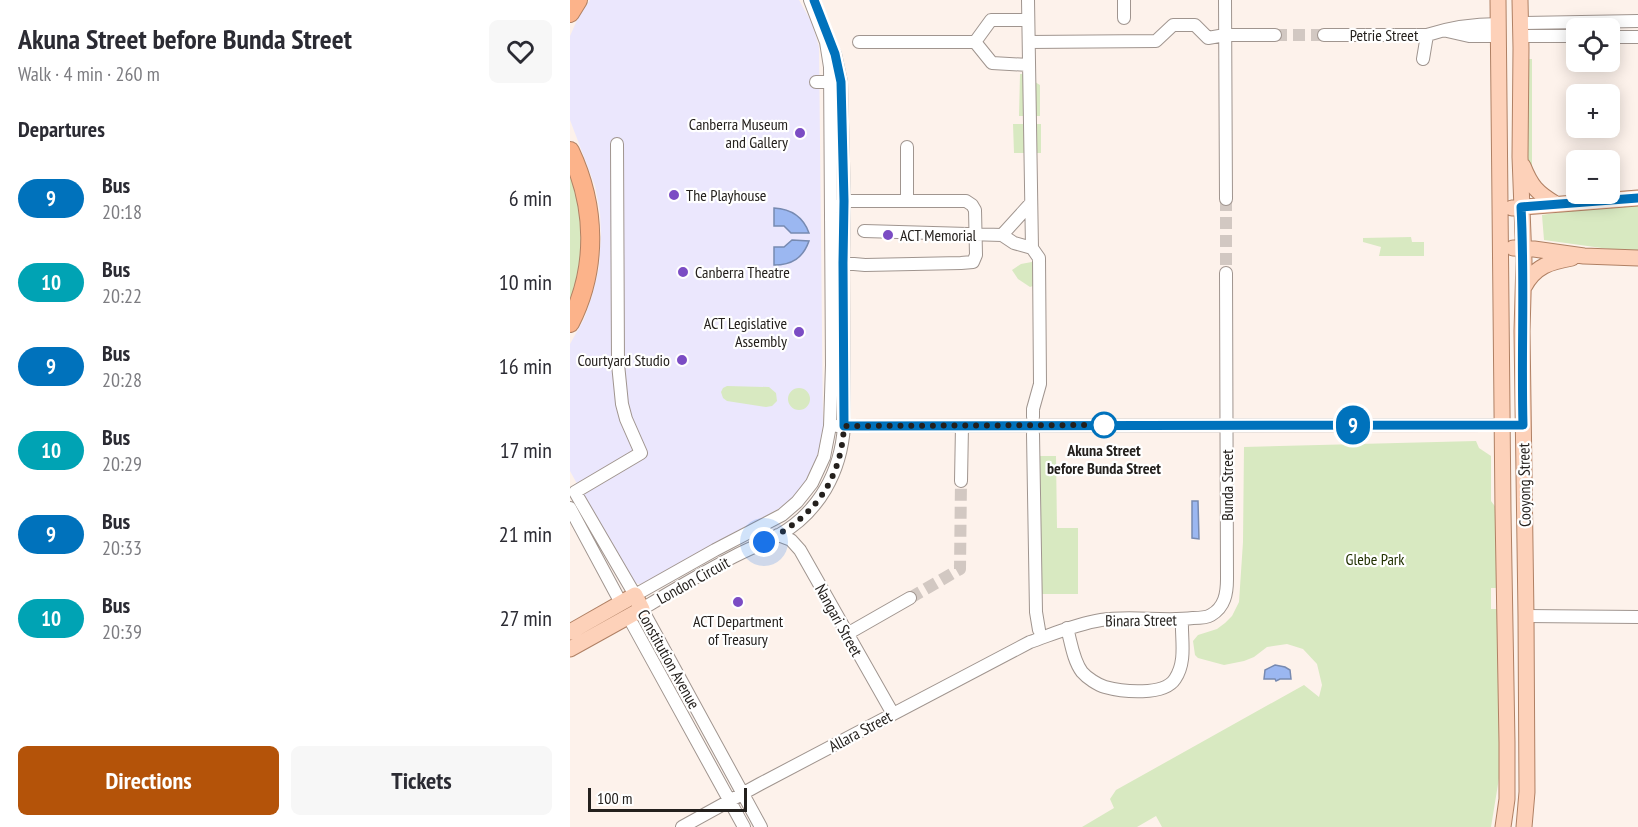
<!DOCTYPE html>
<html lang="en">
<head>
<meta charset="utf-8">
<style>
  body { margin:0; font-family:"PT Sans Narrow",sans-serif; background:#f7f7f7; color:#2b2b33; height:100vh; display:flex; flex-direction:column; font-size:22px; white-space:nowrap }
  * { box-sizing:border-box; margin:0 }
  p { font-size:20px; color:#7c7c81 }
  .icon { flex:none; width:33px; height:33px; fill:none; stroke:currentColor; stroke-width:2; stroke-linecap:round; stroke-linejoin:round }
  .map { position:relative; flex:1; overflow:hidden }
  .sheet { display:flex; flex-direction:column; background:#fff; width:570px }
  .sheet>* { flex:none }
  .badge { padding:0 12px; border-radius:20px; font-size:21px; line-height:39px }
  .tools { position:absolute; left:996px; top:18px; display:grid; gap:12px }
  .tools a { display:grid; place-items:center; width:54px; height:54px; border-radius:9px; background:#fff; box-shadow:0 3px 15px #0003; font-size:30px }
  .scale { position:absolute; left:18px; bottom:15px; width:159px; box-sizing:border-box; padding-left:6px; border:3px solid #24201d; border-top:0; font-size:16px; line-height:21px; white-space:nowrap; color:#24201d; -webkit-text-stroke:4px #fff; paint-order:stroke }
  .you { position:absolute; width:30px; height:30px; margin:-15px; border:4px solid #fff; border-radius:50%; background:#1a73e8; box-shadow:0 0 0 9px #1a73e833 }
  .map>.badge { position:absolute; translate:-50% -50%; box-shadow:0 0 0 3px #fff }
  h2 { padding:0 18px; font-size:22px; line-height:54px }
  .round { display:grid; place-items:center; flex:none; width:63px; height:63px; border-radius:9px; background:#f7f7f7 }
  .overview { display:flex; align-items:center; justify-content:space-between; height:102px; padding:0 18px }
  h1 { font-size:28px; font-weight:600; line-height:45px }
  .action { display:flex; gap:12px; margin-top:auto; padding:12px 18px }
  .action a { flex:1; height:69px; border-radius:9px; background:#b45309; color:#fff; font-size:24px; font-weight:600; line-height:69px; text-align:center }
  .action a+a { background:#f7f7f7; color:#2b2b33 }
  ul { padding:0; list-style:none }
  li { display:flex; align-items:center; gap:18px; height:84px; padding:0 18px }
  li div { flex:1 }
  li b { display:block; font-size:22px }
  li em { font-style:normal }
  li .badge { min-width:66px; font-weight:700; text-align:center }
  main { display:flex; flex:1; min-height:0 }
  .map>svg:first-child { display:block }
</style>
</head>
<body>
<main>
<section class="sheet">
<div class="overview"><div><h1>Akuna Street before Bunda Street</h1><p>Walk · 4 min · 260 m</p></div><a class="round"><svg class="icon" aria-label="heart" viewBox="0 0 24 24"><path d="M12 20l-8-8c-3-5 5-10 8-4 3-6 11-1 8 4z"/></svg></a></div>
<h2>Departures</h2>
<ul>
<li><span class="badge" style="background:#0072bc;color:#fff">9</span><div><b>Bus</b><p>20:18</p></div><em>6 min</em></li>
<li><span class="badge" style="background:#00a3b4;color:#fff">10</span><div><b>Bus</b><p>20:22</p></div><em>10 min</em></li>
<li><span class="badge" style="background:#0072bc;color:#fff">9</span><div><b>Bus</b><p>20:28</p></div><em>16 min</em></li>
<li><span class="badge" style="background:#00a3b4;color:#fff">10</span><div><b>Bus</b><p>20:29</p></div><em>17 min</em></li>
<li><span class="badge" style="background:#0072bc;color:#fff">9</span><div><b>Bus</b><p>20:33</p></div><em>21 min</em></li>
<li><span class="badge" style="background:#00a3b4;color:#fff">10</span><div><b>Bus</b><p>20:39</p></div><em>27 min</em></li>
</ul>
<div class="action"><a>Directions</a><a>Tickets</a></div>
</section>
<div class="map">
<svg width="1068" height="827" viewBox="0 0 1068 827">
  <rect width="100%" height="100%" fill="#fdf2eb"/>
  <path fill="#ebe7fd" d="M20,0H229L242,23L249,47L253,426L251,442L247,457L235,482L222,498L211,507L188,521L71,584L64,583L59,578L0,471V344L14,319L22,296L29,267L31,235L30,212L25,186L0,120V36L8,18Z"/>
  <path fill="#d8e9c1" d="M958,59H962V173L958,167Z
    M450,74H465V82L470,85V116H449Z
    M443,124H471V153H444Z
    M0,171C16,215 15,258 0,302Z
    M1042,204H1068V253L974,240L972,215Z
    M841,237L842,242H854V256H809L811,247L793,242V238Z
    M467,261L466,279L463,286L460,287L448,279L442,270L451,264Z
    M157,386L199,387L206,393L207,401L202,406L196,407L157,401L153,398L151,392L153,388Z
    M218 399a11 11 0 1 1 22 0a11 11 0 1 1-22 0Z
    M906,441L909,448L921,456V501L927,509L928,588H921V609H928L930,772L921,827H592L586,816L567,827H512L544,808L540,799L546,790L734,685L749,697L752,685L747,664L733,649L717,644L697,647L684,657L674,661L654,665L628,658L625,655L623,641L628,635L647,629L655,623L662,616L669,602L673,542L674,447Z
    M469,456H486L487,528H508V594H471Z"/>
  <path fill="#9bb7f1" stroke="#778ab1" stroke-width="1.5" d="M204,208C221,209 233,216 239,233H221L214,226H204Z
    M222,240L239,241C233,258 222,265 204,265V247H214Z
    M622,501H628L629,539L622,538Z
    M705,665L715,667L720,670L721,679H710L706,681L705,679H694L695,670Z"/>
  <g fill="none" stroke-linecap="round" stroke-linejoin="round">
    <path stroke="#d2c8c2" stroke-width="12" stroke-dasharray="12 6" stroke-linecap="butt" d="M705,35H754
      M656,199V273
      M340,598L390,569L391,481"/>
    <g stroke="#a0958f" stroke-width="14">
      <path id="minor" d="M458,0L462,248L469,258L470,384L463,409V417
        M554,0V18
        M655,0L656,199
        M951,23L1068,21
        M877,31L899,36H929
        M754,35H857C881,27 904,24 929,24
        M951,36H1006
        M1040,37H1068
        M289,42H405L421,20H458
        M405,42L422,63L459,65
        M459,42L586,41L603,25H625L638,38L655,35H705
        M853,59L857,35
        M246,82H267
        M47,144L48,364L52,404L56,419L71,453L5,492L65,595L145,550L212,515L227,502L235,492L242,483L254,457L260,426L262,365L260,67L256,42L240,0
        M337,147V201
        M294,231L432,235L461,203
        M432,235L444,243L462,248
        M268,259L273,263L295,265L391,263L403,262L406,255L405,210L402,205L396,201H274L270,206
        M267,426L932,425
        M463,434L466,612L469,630
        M391,481L392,426
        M0,508L51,603
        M208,535L221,540L230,550L323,714
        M58,616L174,827
        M956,616L1068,617
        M497,628C501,642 503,660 512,672C517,678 528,685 535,687C553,692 594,696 605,679C617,661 611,639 612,620
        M277,634L340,598
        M112,827L190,784L460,642C483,634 506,624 531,620C561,615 593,622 623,618C629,618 636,618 641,615C655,607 657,593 657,579L656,273
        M191,827L72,609C102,591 132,573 163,557C178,549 194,543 209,535C249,512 271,472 274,426L273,263L274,201L271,82L265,54"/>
    </g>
    <g stroke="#b08064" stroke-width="17">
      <path id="major" d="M928,0L933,511L937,743V799L933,827
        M950,0L951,48L950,157L954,261L952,331L956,616L957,792L954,827
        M953,166C961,186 967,193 986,204
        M942,208L1068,198
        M943,248L964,249L1014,256L1068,258
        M954,287C965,266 980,262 1002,258
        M0,632L65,595L72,609L0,649"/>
    </g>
    <g stroke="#b08064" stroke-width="20">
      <path id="highway" d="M0,13L8,0
        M0,151C26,206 28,268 0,323"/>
    </g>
    <use href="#minor" stroke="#fff" stroke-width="12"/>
    <use href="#major" stroke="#fdd1b9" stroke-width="15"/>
    <use href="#highway" stroke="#fcb38a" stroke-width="18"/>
  </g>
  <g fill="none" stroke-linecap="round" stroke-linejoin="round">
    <g stroke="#fff" stroke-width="14">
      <path id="line" d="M244,0L265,54L271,82L274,201L273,263L274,426L953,425C951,352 955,280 951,207L1068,198"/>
    </g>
    <use href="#line" stroke="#0072bc" stroke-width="9"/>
    <path stroke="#24201d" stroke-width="6" stroke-dasharray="0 10.8" d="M194,542C243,518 271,482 274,426L534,425"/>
  </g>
  <g fill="#7b4cc4" stroke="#fff" stroke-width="2">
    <circle cx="230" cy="133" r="6"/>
    <circle cx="104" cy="195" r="6"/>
    <circle cx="318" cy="235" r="6"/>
    <circle cx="113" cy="272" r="6"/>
    <circle cx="229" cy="332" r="6"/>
    <circle cx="112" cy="360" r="6"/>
    <circle cx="168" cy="602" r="6"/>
  </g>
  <circle fill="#fff" stroke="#0072bc" stroke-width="3" cx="534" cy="425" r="12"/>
  <g text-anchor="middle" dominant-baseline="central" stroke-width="4.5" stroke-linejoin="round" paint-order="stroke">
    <g font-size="16" fill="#24201d" stroke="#fff">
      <text x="814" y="35">Petrie Street</text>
      <text transform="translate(657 485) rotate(-90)">Bunda Street</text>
      <text transform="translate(954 485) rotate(-91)">Cooyong Street</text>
      <text transform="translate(123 580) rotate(-29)">London Circuit</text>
      <text transform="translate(269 620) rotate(61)">Nangari Street</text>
      <text transform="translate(571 620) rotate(-1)">Binara Street</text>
      <text transform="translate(99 659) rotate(61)">Constitution Avenue</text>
      <text transform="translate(290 731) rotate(-28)">Allara Street</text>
    </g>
    <g font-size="16" fill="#24201d" stroke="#fff" text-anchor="end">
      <text x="218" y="124">Canberra Museum<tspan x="218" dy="18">and Gallery</tspan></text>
      <text x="116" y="195" text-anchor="start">The Playhouse</text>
      <text x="330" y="235" text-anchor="start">ACT Memorial</text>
      <text x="125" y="272" text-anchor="start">Canberra Theatre</text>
      <text x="217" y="323">ACT Legislative<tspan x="217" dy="18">Assembly</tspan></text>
      <text x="100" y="360">Courtyard Studio</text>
      <text x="168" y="621" text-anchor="middle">ACT Department<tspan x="168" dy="18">of Treasury</tspan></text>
    </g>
    <g font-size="16" font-weight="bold" fill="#24201d" stroke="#fff">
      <text x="534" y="450">Akuna Street<tspan x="534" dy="18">before Bunda Street</tspan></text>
    </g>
    <g font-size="16" fill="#233203" stroke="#fff">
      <text x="805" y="559">Glebe Park</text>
    </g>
  </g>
</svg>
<div class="tools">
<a><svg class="icon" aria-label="locate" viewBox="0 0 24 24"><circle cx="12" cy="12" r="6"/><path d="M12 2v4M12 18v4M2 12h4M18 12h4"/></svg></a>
<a>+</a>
<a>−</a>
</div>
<div class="scale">100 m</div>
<div class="you" style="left:194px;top:542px"></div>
<b class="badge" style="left:783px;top:425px;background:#0072bc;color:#fff">9</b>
</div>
</main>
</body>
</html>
